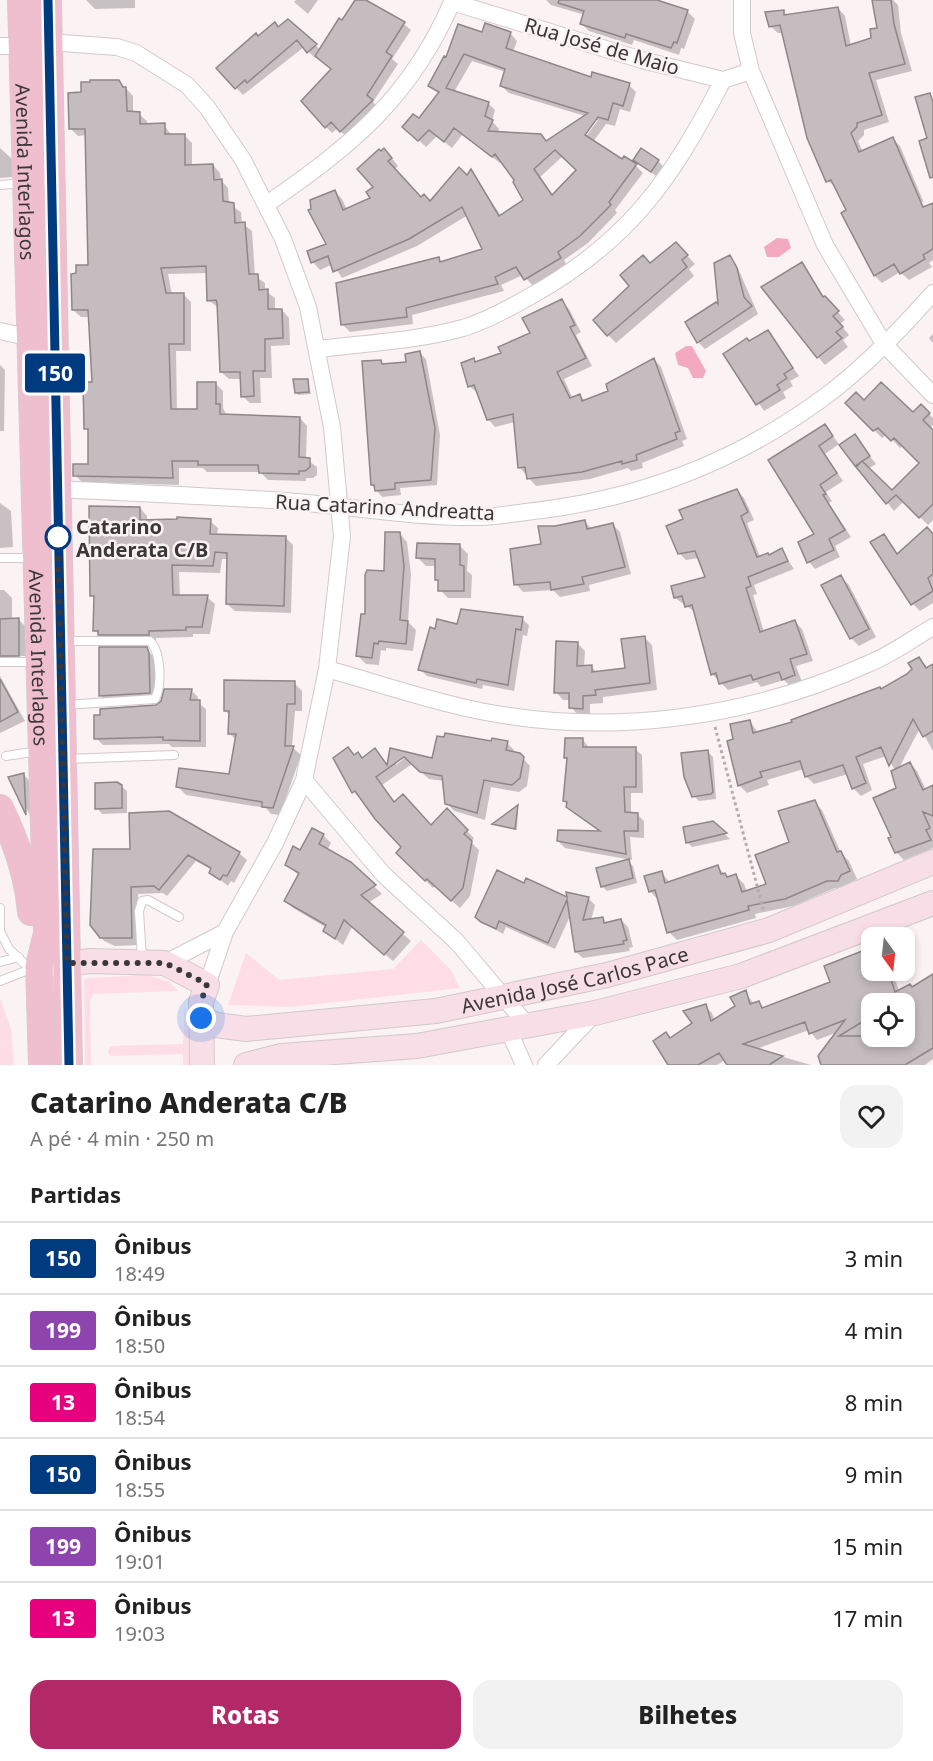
<!DOCTYPE html>
<html lang="pt">
<head>
<meta charset="utf-8">
<style>
  body { margin:0; font-family:"Noto Sans",sans-serif; background:#f2f2f2; color:#222; height:100vh; display:flex; flex-direction:column; font-size:22px; white-space:nowrap }
  * { box-sizing:border-box; margin:0 }
  p { font-size:20px; color:#767676 }
  .icon { flex:none; width:33px; height:33px; fill:none; stroke:currentColor; stroke-width:2; stroke-linecap:round; stroke-linejoin:round }
  .map { position:relative; height:1065px; overflow:hidden }
  .drawer { display:flex; flex-direction:column; background:#fff; flex:1 }
  .drawer>* { flex:none }
  .badge { padding:0 12px; border-radius:4px; font-size:21px; line-height:39px }
  .needle { width:39px; rotate:165deg }
  .buttons { position:absolute; left:861px; top:927px; display:grid; gap:12px }
  .buttons a { display:grid; place-items:center; width:54px; height:54px; border-radius:12px; background:#fff; box-shadow:0 3px 9px #0003; font-size:30px }
  .you { position:absolute; width:30px; height:30px; margin:-15px; border:4px solid #fff; border-radius:50%; background:#1a73e8; box-shadow:0 0 0 9px #1a73e833 }
  .map>.badge { position:absolute; translate:-50% -50%; box-shadow:0 0 0 3px #fff }
  h2 { padding:0 30px; font-size:22px; line-height:54px }
  .round { display:grid; place-items:center; flex:none; width:63px; height:63px; border-radius:18px; background:#f2f2f2 }
  .head { display:flex; align-items:center; justify-content:space-between; height:102px; padding:0 30px }
  h1 { font-size:28px; font-weight:800; line-height:45px }
  .cta { display:flex; gap:12px; margin-top:auto; padding:12px 30px }
  .cta a { flex:1; height:69px; border-radius:18px; background:#b32967; color:#fff; font-size:24px; font-weight:800; line-height:69px; text-align:center }
  .cta a+a { background:#f2f2f2; color:#222 }
  ul { padding:0; list-style:none }
  li { display:flex; align-items:center; gap:18px; height:72px; padding:0 30px; border-top:2px solid #e0e0e0 }
  li div { flex:1 }
  li b { display:block; font-size:22px }
  li em { font-style:normal }
  li .badge { min-width:66px; font-weight:700; text-align:center }
  .map>svg:first-child { display:block }
</style>
</head>
<body>
<div class="map">
<svg width="933" height="1065" viewBox="0 0 933 1065">
  <rect width="100%" height="100%" fill="#fbf2f4"/>
  <path fill="#ffdde6" d="M421,940L451,970L460,988L291,1007L228,1005L246,953L279,980L393,969Z
    M147,975L170,982L178,991L93,994L90,1000L91,1065H85L84,980L88,978Z
    M0,998L11,1029L14,1065H0Z
    M185,1007L188,1020L189,1065H183V1054L111,1056L108,1053L110,1046L183,1044Z"/>
  <path fill="#f3aac1" d="M777,238L788,239L791,248L779,257H767L764,247Z
    M686,346H692L706,371L703,378H693L688,368L678,365L675,353Z"/>
  <path fill="#0003" fill-rule="evenodd" d="M86,0H135V8L95,9Z
    M296,0H318L308,14L294,2Z
    M357,0L404,24L411,30L392,59L398,64L373,102L378,107L347,138L338,128L332,133L326,127L332,69L318,56L315,58L304,47L243,95L218,68L258,38L288,21L321,50Z
    M546,0H652L687,11L695,19L684,49L681,48L679,55L634,40L632,45L589,31L582,24L585,15L551,5Z
    M874,0H893L898,5L901,33L912,71L876,80L889,122L864,130V135L858,141L863,152L893,139L900,146L924,203L916,196L933,226V260L929,263L932,267L909,280L900,272L882,283L875,276L843,213L848,211L837,187L827,181L783,33H778L770,26L783,11L787,16L838,8L845,16L851,46L873,39L878,29Z
    M510,33L517,41L513,52L591,79L629,85L636,92L630,112L620,109L615,126L606,124L593,142L622,161L636,166L643,173L615,210L617,213L588,243L564,260L567,266L533,286L523,275L501,285L504,291L412,315L413,324L350,332L342,324L439,259L442,263L484,249L468,215L417,246L342,278L333,264L320,270L313,262L328,245L335,192L342,199L347,210L373,198L375,187L359,169L391,157L398,166L395,169L421,198L430,203L471,171L501,216L525,200L517,181L502,161L500,163L462,135L452,148L437,136L426,147L405,127L419,120L439,94L429,85L483,34ZM472,61L506,72L501,86L509,93L585,116L547,142L541,136L497,133L499,129L492,121L495,110L488,103L454,92ZM594,120H598L582,142L580,140ZM563,156L578,170L553,196L540,177Z
    M119,81L133,96V113L139,114L147,121V125H164L172,136L184,135L192,143V166L213,165L220,173L221,180L228,188L229,204L241,212L242,223L252,231L255,276L265,283V291L275,298V310H282L289,318L290,345L271,346L272,378H260L261,403H250L242,396V379H229L221,372L219,308L208,300V273L168,274L172,295L183,294L191,302V351H176L177,411L198,410L215,383L223,391V408L227,416L300,418L307,426L306,459L317,467V475L313,478H306V481L268,480L260,472H207L203,468H179V485L82,482L75,475L90,465V432L85,428L93,383L90,317H81L73,310L89,266L87,135L78,136L70,128L82,94Z
    M0,148L12,159V177L0,178Z
    M635,160L658,161L663,166L656,176Z
    M684,252L695,264L689,269L694,276L616,343L608,335L651,265Z
    M729,257L736,264L758,314L705,349L698,342L720,308Z
    M802,264L825,298L845,320L840,324L849,335L843,340L848,347L825,365L818,357Z
    M562,301L569,309L581,332L576,335L592,366L564,379L573,399L580,396L586,401L610,392L654,359L661,367L687,439L682,441L684,446L642,463L643,468L631,471L628,468L590,479L536,486L520,468L515,422L495,427L488,419L478,393L469,386L473,360L476,363L503,354L532,334Z
    M767,332L799,376L790,381L793,386L783,392L786,398L764,411L725,354Z
    M933,334V343L929,338Z
    M420,353L426,359L440,435L437,485L400,488L401,495L382,497L372,485L381,362L384,365L407,363Z
    M0,365L5,370L4,431H0Z
    M307,380L311,394L298,395L296,393Z
    M864,402L913,414L921,406L933,418V425L929,429L933,432V520L928,525L904,501L894,511L841,445L854,436L876,464L868,469L892,492L921,463L903,445L900,448L887,434L882,438L847,403Z
    M825,426L839,444L825,454L843,481L826,492L832,501L829,503L851,537L835,546L840,557L815,569L809,562L800,543L816,534L770,460Z
    M737,490L744,498L754,520L747,523L760,557H770L781,550L794,569L754,585L757,594L753,595L764,632L795,622L802,629L813,661L796,666L802,682L790,686L784,680L761,687L757,682L728,690L712,674L695,612L675,598L707,578L699,558L686,560L679,553Z
    M0,503L11,511L13,547L0,548Z
    M140,508L147,516V521H210L218,528L217,536L285,537L293,545L291,613L235,611L227,604L228,559H222L220,573L179,572L180,596L207,597L215,604L210,634H193V637L156,638V642H107L95,630V599L91,595Z
    M585,522L592,529L612,524L620,532L631,574L589,585L590,591L560,597L553,590L523,592L516,584L555,528Z
    M400,534L407,542L411,574L408,622L416,630L413,651L386,648V651L381,650L379,665L366,664L358,656L366,616Z
    M933,535V603L920,611L913,604L883,536L898,555Z
    M460,546L468,554L467,571L472,575L471,598H448L440,590L437,566H426L418,558Z
    M841,577L849,585L876,637L859,646L851,638Z
    M0,590H4L12,598V620L18,619L26,627V656L0,657Z
    M522,619L529,625L527,636L523,635L514,691L483,685L482,689L427,676L420,669L436,630Z
    M645,638L652,645L657,690L603,697V703L590,704V716L578,715L571,707V700H563L556,692L577,643L585,651L584,667L591,666L597,673L627,669Z
    M146,649L154,657L158,700L109,704L101,696Z
    M919,658L928,668L933,666V751L920,728L899,768L910,763L917,771L926,790L933,787V848L904,860L896,852L893,838L897,789L895,770L886,756L863,764L872,790L861,796L853,788L848,774L814,784L806,776L804,769L767,780L769,785L747,793L739,785L735,740L750,721L758,733L882,691L908,676Z
    M0,676L25,721L0,733Z
    M294,683L302,691V711H295L292,747L301,755L280,815L271,814L266,808L186,795L178,787L231,776L236,740L229,733L230,716L225,710Z
    M191,690L198,697L197,702L206,709V747H172L169,744L103,745L96,738Z
    M583,740L590,749H635L642,755L643,793H631V814H637L644,821V838L630,837L632,860L565,848L558,841L602,833L575,814L565,801L569,760L565,757Z
    M493,743H507L514,750V753L519,754L530,766L527,786L519,792L491,787L485,820L454,811L447,803L445,781L429,779L412,764L382,785L395,803L432,826L447,811L474,838L471,842L479,850L470,896L460,908L435,886L433,888L398,853L403,847L354,792L355,756L362,759L375,750L388,766L396,761V765L410,754L434,760Z
    M707,751L713,757L716,799L699,801L694,796Z
    M24,775L29,780L31,817L10,778Z
    M121,786L127,791V813L102,814L97,808Z
    M814,802L822,810L841,853L849,861L857,879L849,883L846,889L835,888L793,906L755,914L756,918L677,940L669,932L658,900L650,891L662,873L670,883L717,867L729,878L736,876L744,884L747,892L768,885Z
    M518,807L517,830L494,824Z
    M713,823L730,839L692,847L687,842Z
    M323,835L331,843L327,850L350,863L382,894L368,903L411,941L393,961L352,927L343,945L325,931L327,928L293,908L285,901L300,876L286,865Z
    M94,851L239,853L247,860L234,883L231,881L228,886L211,872L212,870L196,861L167,896L163,893L138,894L139,945L115,946L104,941L92,924Z
    M628,861L633,866L637,883L607,891L602,886Z
    M524,885L569,899L588,898L595,905L591,921L603,919L607,924L621,920L628,927L633,947L629,948L630,951L583,958L576,952L571,914L555,949L506,927L503,934L484,923Z
    M872,970H892L899,991L913,989L933,976V1059L925,1065H822L838,1032L817,1040L809,1030L756,1049L811,1065H729L725,1060L717,1065H670L671,1039L695,1024L705,1006L712,1013L715,1021L737,1007L745,992L754,1004L759,1003L765,1009ZM872,1004H904V1036H872Z"/>
  <path fill="#c5bcbf" stroke="#8e8688" stroke-width="1.5" fill-rule="evenodd" d="M355,0H366L405,22L386,52L392,56L367,95L373,100L340,132L331,122L325,128L301,101L331,69L315,56L339,18L342,20Z
    M559,0H657L688,10L677,43L674,42L671,48L626,34L625,38L580,24L584,11L558,3Z
    M872,0H891L894,24L905,64L869,73L882,115L857,123V127L851,133L859,152L893,137L923,207L933,203V249L923,255L925,259L900,274L894,264L874,276L841,213L846,210L831,180L826,182L807,138L780,25L769,27L765,12L784,10V15L838,7L846,46L871,38L870,29L877,28Z
    M288,19L317,44L307,53L297,40L247,83L245,80L235,89L216,68L256,33L258,36L275,22L278,27Z
    M485,23L511,32L506,48L591,77L592,72L630,83L623,106L613,103L608,120L598,117L585,135L622,159L624,156L637,164L609,202L611,205L580,236L558,252L561,258L524,280L516,267L495,277L498,284L406,308L407,317L341,325L336,283L439,257L440,262L482,249L462,207L409,239L333,272L328,256L311,263L307,251L326,244L308,210L311,209L310,200L335,190L343,210L370,198L366,192L373,187L357,169L379,149L381,151L384,148L392,158L388,161L421,197L424,194L430,201L459,167L467,175L471,169L499,216L523,200L513,182L514,180L495,154L492,157L454,128L444,142L429,130L418,141L402,127L413,114L419,118L439,92L428,86L444,56L446,57L458,24L482,32ZM464,54L505,69L500,86L588,113L546,141L541,134L488,131L493,120L485,116L489,102L446,88ZM555,150L576,170L552,195L534,169Z
    M90,80H119L123,87H126L127,111L140,112V124L165,123V134H185V165L213,164L214,180L222,179L223,201L234,203L235,223L245,222L249,274H258L259,290L268,289V309H282L283,338L265,339V371H253L254,396L241,397L240,372H220L217,303L216,300L207,301L206,266L161,268L166,293H184V344H169L171,409H197V382H216V404H220V414L300,417L299,457L310,458V467L305,471H299V474L259,473L258,465H198V461H172L173,478L73,476V464H88V429H84L83,382H92L88,310H72L71,274L76,273V265H88L85,129H69L68,93L81,92V82H90Z
    M930,93L933,102V177L930,178L919,141L927,138L915,97Z
    M641,148L659,160L651,172L633,160Z
    M676,242L688,255L682,260L687,267L607,336L593,320L629,286L620,275L643,255L650,263Z
    M730,255L737,268L744,297L752,306L697,343L685,322L716,302L718,304L714,263Z
    M802,262L823,297L825,296L839,311L833,316L843,327L836,332L842,338L817,358L761,287Z
    M562,299L575,325L570,327L586,358L557,372L570,398L580,394L582,401L608,391L606,384L654,358L680,431L675,433L677,439L636,455L637,460L622,464V461L582,472L527,479L525,467L518,468L513,414L487,420L474,385L468,387L461,363L474,358L475,362L501,353L498,347L530,333L522,318Z
    M768,330L793,368L784,374L787,378L777,385L780,390L756,405L723,354L747,338L749,341Z
    M420,351L435,428L431,480L395,483V489L375,491L374,485H371L362,361L381,360L382,364L406,362L405,354Z
    M293,379H308L309,392L295,393Z
    M881,382L913,412L921,404L930,413L923,420L933,430V504L919,518L896,495L886,504L856,467L862,461L892,490L919,463L894,438L891,441L878,428L873,431L845,403L856,392L864,400Z
    M825,424L833,436L819,446L837,473L820,485L826,494L823,495L845,530L829,539L834,550L807,563L798,542L814,534L768,460Z
    M855,434L870,456L855,466L839,445Z
    M737,489L748,512L741,516L757,557L768,553L769,555L782,548L788,561L748,577L751,586L746,588L760,632L795,620L807,654L790,659L795,675L782,680L779,672L753,680L751,675L719,684L716,673L711,675L692,605L685,607L682,596L674,598L671,586L705,577L695,551L678,554L666,526L683,519L679,510Z
    M89,506L140,507V520L177,519V517L211,519L210,534L286,536L284,606L226,604L227,553L215,552L213,566L172,565L173,595H208L202,627H186V630L149,631V635H98V631H93L94,596H90Z
    M585,520L587,529L613,523L625,567L582,577L584,584L551,590L550,582L514,585L510,549L541,544L538,526H555Z
    M927,527L933,534V574L928,578L933,591L911,605L870,542L884,534L897,554Z
    M385,532H400L404,566L400,620L408,621L406,644L379,641L378,644L374,643L372,658L356,656L361,614H365V575L367,570L384,571Z
    M417,543L460,544V565L464,566V591H438V580H435V559L416,558Z
    M841,575L869,629L850,639L821,585Z
    M461,609L523,617L521,630L516,629L508,685L477,679L476,683L418,670L430,627L435,629L437,619L457,624Z
    M19,618V656H0V619Z
    M645,636L650,683L595,690L596,695L583,696V709L569,708V693H554L556,641L578,642L577,666L592,665V672L625,668L621,639Z
    M99,647H147L149,653L150,693L99,696Z
    M919,657L926,668L933,664V731L923,737L913,719L889,766L881,747L856,757L866,783L852,789L843,765L805,777L800,761L760,772L762,777L738,786L727,741L733,739L730,724L750,720L753,733L792,722L791,720L880,687L881,689L907,674L912,669L908,663Z
    M0,679L18,712L0,722Z
    M224,680L295,681V704H287L285,746H294L273,808L262,807V802L176,787L179,768L229,774L236,734H228L229,711H224Z
    M164,689H192L190,700H200V741L163,740V737L94,739V715H100V709L156,705L161,701Z
    M445,733L491,741L492,738L508,741L506,750L520,753L524,757L520,778L512,785L484,780L477,813L445,804L442,776L420,772L404,757L376,777L394,802L403,794L431,825L447,808L468,830L464,834L472,841L463,888L451,901L427,879L425,881L396,853L401,847L375,819L355,791L352,793L333,758L348,747L354,755L358,752L362,758L375,748L387,765L390,748L432,758L437,736L444,737Z
    M565,738H583V747H636V787H624L625,812L638,813V831H624L626,854L557,841L558,830L600,831L566,807L567,802L563,801L567,758H564Z
    M708,750L713,792L711,794L692,797L684,777L681,753Z
    M910,762L923,790L933,785V816L923,812L930,828L926,830L931,840L895,853L888,838L891,837L873,798L896,788L891,771Z
    M24,773L26,815L8,777Z
    M117,782L122,785V808L95,809V783Z
    M815,800L837,852L841,851L850,871L841,875L838,881H827L785,899L748,906L749,910L735,914L667,933L655,890L649,892L644,876L662,871L665,883L718,865L721,874L725,873L727,877L736,874L742,892L766,884L755,855L789,842L778,811Z
    M518,805L515,829L492,824Z
    M169,811L240,852L227,876L223,875L220,880L209,873L211,868L188,855L159,890L154,886L131,887L132,938H100L90,925L93,849H130L129,813Z
    M713,821L727,833L686,843L683,827Z
    M312,828L324,834L319,844L351,862L376,885L361,895L404,932L384,955L344,920L335,939L323,931L326,925L284,901L299,873L285,865L293,846L300,850Z
    M629,859L633,878L601,887L596,868Z
    M497,870L524,883L526,878L567,897L566,892L589,897L583,920L603,917L604,923L621,919L627,940L623,941L624,944L575,952L567,900L548,943L499,921L496,929L481,922L475,917Z
    M872,947V970H888L895,992L910,984L912,987L933,974V1048L905,1065H821L818,1056L845,1020L809,1034L805,1022L743,1044L783,1056L769,1065H727L719,1053L698,1065H668L653,1041L666,1032L670,1038L692,1023L683,1011L706,1004L711,1021L735,1006L730,997L746,990L750,1004L759,1001L762,1008L830,982L824,966ZM872,1004H904V1036H839L872,1016Z"/>
  <g fill="none" stroke-linecap="round" stroke-linejoin="round">
    <g stroke="#d1c9cb" stroke-width="10">
      <path id="service" d="M0,185L24,183
        M0,558H33
        M63,641H150C161,652 162,685 155,699L65,705
        M0,662H35
        M6,756L38,751
        M66,759L174,755
        M0,908V929
        M0,931L9,949L30,969
        M142,959L139,911L142,901L148,900L179,917
        M0,962L19,957
        M0,981L33,968"/>
    </g>
    <g stroke="#d1c9cb" stroke-width="18">
      <path id="minor" d="M742,0V33L751,71L825,245L884,344L933,395
        M452,2L642,60L723,80L751,71
        M48,42L117,47L136,53L187,85L207,107L243,160L283,239L308,307L332,427L342,536L327,669L304,780L275,843L225,932L207,985
        M0,46H23
        M267,204C352,145 411,98 453,0
        M0,331L32,338
        M318,349C366,343 416,341 463,328C486,321 508,309 529,297C629,242 672,179 723,80
        M57,489C133,493 209,496 285,501C349,506 414,518 479,517C494,517 510,514 526,512C636,500 733,464 823,398C862,370 901,329 933,293
        M327,669C378,683 429,701 480,711C612,737 749,718 870,663C892,654 912,639 933,627
        M304,780L383,874L457,942L528,1026
        M165,963L225,932
        M508,1029L524,1065
        M546,1065L595,1013"/>
    </g>
    <g stroke="#d1c9cb" stroke-width="26">
      <g id="secondary">
        <path d="M48,965L91,961L165,963L207,985L201,1002L202,1065"/>
        <path id="s1" d="M201,1018L216,1025L246,1029L436,1011L607,975L769,930L933,862"/>
        <path d="M246,1065L281,1056L417,1046L595,1013L741,976L933,903"/>
      </g>
    </g>
    <g stroke="#d0cfcf" stroke-width="28">
      <g id="primary">
        <path id="s2" d="M21,0L47,933L39,966L42,1065"/>
        <path d="M48,0L69,1065"/>
        <path d="M0,808C16,841 28,874 31,912"/>
      </g>
    </g>
    <path stroke="#b4adaf" stroke-width="3" stroke-dasharray="3 3" stroke-linecap="butt" d="M715,727L764,912"/>
    <use href="#service" stroke="#fff" stroke-width="8"/>
    <use href="#minor" stroke="#fff" stroke-width="16"/>
    <use href="#secondary" stroke="#f8dfe7" stroke-width="24"/>
    <use href="#primary" stroke="#f0bfcf" stroke-width="27"/>
  </g>
  <g fill="none" stroke-linecap="round" stroke-linejoin="round">
    <g stroke="#fff" stroke-width="14">
      <path id="line" d="M48,0L69,1065"/>
    </g>
    <use href="#line" stroke="#003b80" stroke-width="9"/>
    <path stroke="#3a3738" stroke-width="6" stroke-dasharray="0 10.8" d="M58,537L67,963H165L207,984L201,1002V1018"/>
  </g>
  <circle fill="#fff" stroke="#003b80" stroke-width="3" cx="58" cy="537" r="12"/>
  <g text-anchor="middle" dominant-baseline="central" stroke-width="5" stroke-linejoin="round" paint-order="stroke">
    <g font-size="20" fill="#3a3738" stroke="#fbf2f4">
      <text transform="translate(602 46) rotate(16)">Rua José de Maio</text>
      <text stroke="none"><textPath href="#s2" startOffset="172">Avenida Interlagos</textPath></text>
      <text transform="translate(385 507) rotate(3)">Rua Catarino Andreatta</text>
      <text stroke="none"><textPath href="#s2" startOffset="658">Avenida Interlagos</textPath></text>
      <text stroke="none"><textPath href="#s1" startOffset="380">Avenida José Carlos Pace</textPath></text>
    </g>
    <g font-size="20" font-weight="bold" fill="#3a3738" stroke="#fbf2f4" text-anchor="start">
      <text x="76" y="526">Catarino<tspan x="76" dy="23">Anderata C/B</tspan></text>
    </g>
  </g>
</svg>
<div class="buttons">
<a><svg class="needle" viewBox="-14 -14 28 28"><path d="M0-13l5 13h-10z" fill="#e53935"/><path d="M0 13l5-13h-10z" fill="#767676"/></svg></a>
<a><svg class="icon" aria-label="locate" viewBox="0 0 24 24"><circle cx="12" cy="12" r="6"/><path d="M12 2v4M12 18v4M2 12h4M18 12h4"/></svg></a>
</div>
<div class="you" style="left:201px;top:1018px"></div>
<b class="badge" style="left:55px;top:373px;background:#003b80;color:#fff">150</b>
</div>
<section class="drawer">
<div class="head"><div><h1>Catarino Anderata C/B</h1><p>A pé · 4 min · 250 m</p></div><a class="round"><svg class="icon" aria-label="heart" viewBox="0 0 24 24"><path d="M12 20l-8-8c-3-5 5-10 8-4 3-6 11-1 8 4z"/></svg></a></div>
<h2>Partidas</h2>
<ul>
<li><span class="badge" style="background:#003b80;color:#fff">150</span><div><b>Ônibus</b><p>18:49</p></div><em>3 min</em></li>
<li><span class="badge" style="background:#8e44ad;color:#fff">199</span><div><b>Ônibus</b><p>18:50</p></div><em>4 min</em></li>
<li><span class="badge" style="background:#e6007e;color:#fff">13</span><div><b>Ônibus</b><p>18:54</p></div><em>8 min</em></li>
<li><span class="badge" style="background:#003b80;color:#fff">150</span><div><b>Ônibus</b><p>18:55</p></div><em>9 min</em></li>
<li><span class="badge" style="background:#8e44ad;color:#fff">199</span><div><b>Ônibus</b><p>19:01</p></div><em>15 min</em></li>
<li><span class="badge" style="background:#e6007e;color:#fff">13</span><div><b>Ônibus</b><p>19:03</p></div><em>17 min</em></li>
</ul>
<div class="cta"><a>Rotas</a><a>Bilhetes</a></div>
</section>
</body>
</html>
